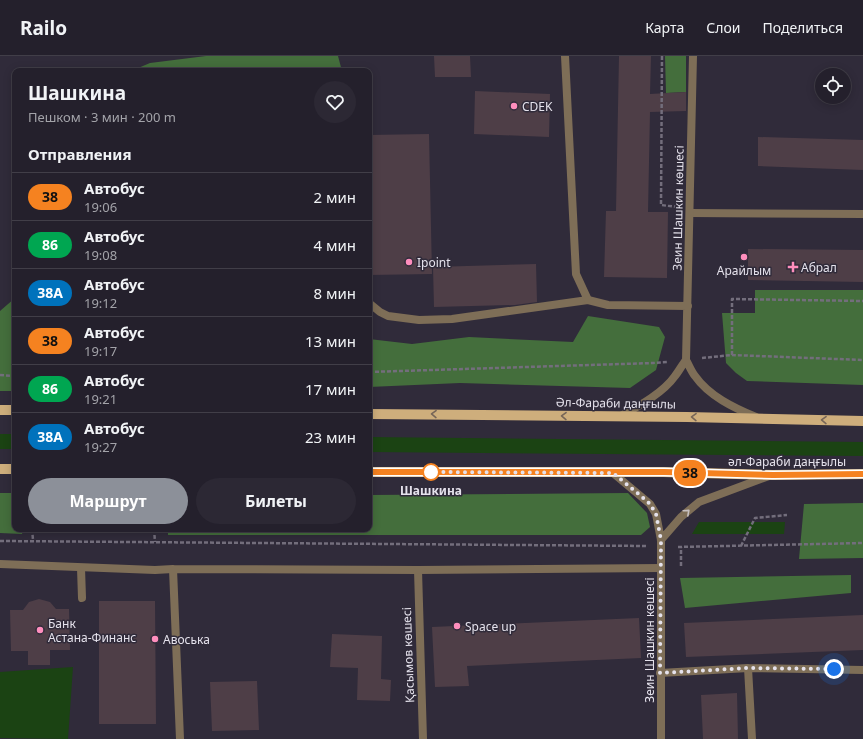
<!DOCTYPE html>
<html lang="ru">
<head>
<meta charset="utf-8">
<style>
  body { margin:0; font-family:"Noto Sans",sans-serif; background:#2c2834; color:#f1f3f6; height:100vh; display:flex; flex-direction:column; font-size:15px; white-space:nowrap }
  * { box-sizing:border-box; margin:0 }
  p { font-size:13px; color:#a3a3a9 }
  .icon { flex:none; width:22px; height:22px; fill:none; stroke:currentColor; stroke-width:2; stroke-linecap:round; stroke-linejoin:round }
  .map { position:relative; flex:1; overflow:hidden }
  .side { position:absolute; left:12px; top:12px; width:360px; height:464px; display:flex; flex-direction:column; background:#24202c; border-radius:8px; box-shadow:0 2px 10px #0003,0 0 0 1px #413e48 }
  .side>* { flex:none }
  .badge { padding:0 8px; border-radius:13px; font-size:14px; line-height:26px }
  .fabs { position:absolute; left:815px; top:12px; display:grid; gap:8px }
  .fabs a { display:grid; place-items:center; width:36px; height:36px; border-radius:50%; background:#24202c; box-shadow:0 2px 10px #0003,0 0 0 1px #413e48; font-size:20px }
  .you { position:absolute; width:20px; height:20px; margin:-10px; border:3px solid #fff; border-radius:50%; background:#1a73e8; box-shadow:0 0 0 6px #1a73e833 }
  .map>.badge { position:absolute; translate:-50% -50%; box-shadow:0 0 0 2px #fff }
  h2 { padding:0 16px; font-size:15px; line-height:36px }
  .round { display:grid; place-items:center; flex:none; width:42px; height:42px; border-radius:21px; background:#2c2834 }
  .head { display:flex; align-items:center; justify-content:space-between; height:68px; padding:0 16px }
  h1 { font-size:19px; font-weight:700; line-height:30px }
  .action { display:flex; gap:8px; margin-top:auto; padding:8px 16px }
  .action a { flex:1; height:46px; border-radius:24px; background:#8c9099; color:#fff; font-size:16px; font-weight:700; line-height:46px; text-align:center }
  .action a+a { background:#2c2834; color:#f1f3f6 }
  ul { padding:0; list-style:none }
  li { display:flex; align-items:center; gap:12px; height:48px; padding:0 16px; border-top:1px solid #413e48 }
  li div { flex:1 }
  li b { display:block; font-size:15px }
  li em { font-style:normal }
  li .badge { min-width:44px; font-weight:700; text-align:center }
  header { display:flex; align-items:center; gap:24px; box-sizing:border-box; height:56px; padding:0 20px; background:#24202c; border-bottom:1px solid #413e48 }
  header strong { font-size:19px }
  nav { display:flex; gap:22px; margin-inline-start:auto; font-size:14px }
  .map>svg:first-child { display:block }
</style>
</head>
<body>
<header>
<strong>Railo</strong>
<nav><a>Карта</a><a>Слои</a><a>Поделиться</a></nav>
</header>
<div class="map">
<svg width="863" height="683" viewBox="0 0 863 683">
  <rect width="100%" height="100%" fill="#302b3a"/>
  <path fill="#1b4313" d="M0,378H15V393H0Z
    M369,381L863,386V400L369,396Z
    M699,466H785L784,478H692Z
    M73,611L68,683L0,682V616Z"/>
  <path fill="#446e3c" d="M206,0H338L342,15H131L150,7Z
    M665,0H686V36L666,37Z
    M755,234H863V329L747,325L736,317L726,307L722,257H755Z
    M15,242V335H0V255Z
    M588,260L659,271L665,281L656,314L630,332L460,327L369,331V283L412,288L469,281L573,286Z
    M0,437H15V473H23L22,478L0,477Z
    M628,437L647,457L650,471L641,479H168V473H369V439Z
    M863,447V502L799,503L804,448Z
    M851,519V537L685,552L680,522Z"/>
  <path fill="#4e3e47" d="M434,0H470L471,21H435Z
    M619,0H651L650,38L686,36V55L650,56L648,156H668L667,222L604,221L606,155H616Z
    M475,35L550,38L549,81L474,78Z
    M429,78L432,218L369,219V79Z
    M758,81L863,84V114L758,110Z
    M748,193L863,194V226L748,224Z
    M536,208L537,246L515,249L434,251L433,211Z
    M39,543L50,546L56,553H69L70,594H50V609H28V595H11L10,554H23L29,546Z
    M99,545H155L156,668H99Z
    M863,559V594L686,601L684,567Z
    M639,562L641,602L467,610L469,630L435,631L432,571Z
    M332,578L382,580L381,623L391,624L390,645L357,644L358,612L330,611Z
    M257,625L259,674L212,675L210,626Z
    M737,637L738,683H703L701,639Z"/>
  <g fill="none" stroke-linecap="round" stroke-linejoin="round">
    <path stroke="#736e7c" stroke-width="2.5" stroke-dasharray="4 2" stroke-linecap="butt" d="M662,0L661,149L677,151
      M732,299V243L863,245
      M702,302L732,299L863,304
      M369,316L653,307L668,306
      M0,319L15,320
      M32,473L33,484
      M154,473L155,486
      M0,485L647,490
      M741,490L755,462L787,459
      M678,491L863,487
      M681,510V491"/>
    <path stroke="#7e6e57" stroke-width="8" d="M690,157L863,158
      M369,247L380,256L388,260L419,264L452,263L588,244
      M81,512L82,542
      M418,514L423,683
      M748,612L752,683
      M660,617L748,612L863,614"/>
    <path stroke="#7e6e57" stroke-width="8" d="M565,0L576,218L588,244L608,249L688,250
      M686,304C689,309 691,315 695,320C709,340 734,352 756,361
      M621,360C639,350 663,337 675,320C679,315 682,309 686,304L693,0
      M0,508L155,514L173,513L418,514L661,512
      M173,513L180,683"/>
    <path stroke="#7e6e57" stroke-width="8" d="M613,417L650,448L656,458L661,484V683
      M661,484L681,461L699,446L769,420"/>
    <path stroke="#ceae7c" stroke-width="10" d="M0,354H15
      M369,358L687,361L863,365
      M0,413H15
      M369,416H663L773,419L863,418"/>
  </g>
  <defs><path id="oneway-chevron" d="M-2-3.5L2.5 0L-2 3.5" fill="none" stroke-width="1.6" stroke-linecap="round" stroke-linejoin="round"/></defs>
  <g stroke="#776658">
    <use href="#oneway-chevron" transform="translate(434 358) rotate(-179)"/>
    <use href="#oneway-chevron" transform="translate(564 360) rotate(-179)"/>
    <use href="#oneway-chevron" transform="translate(694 361) rotate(-179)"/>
    <use href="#oneway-chevron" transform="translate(824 364) rotate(-179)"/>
  </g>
  <use stroke="#c6bfbf" href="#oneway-chevron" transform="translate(687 456) rotate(-42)"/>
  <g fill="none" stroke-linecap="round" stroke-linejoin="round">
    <g stroke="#fff" stroke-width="9">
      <path id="line" d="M369,416H664L773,419L863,418"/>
    </g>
    <use href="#line" stroke="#f58220" stroke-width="6"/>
    <path stroke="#e5e2ec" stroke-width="4" stroke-dasharray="0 7.2" d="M431,416H430L613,417L641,440L650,448L656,458L661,484L660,617L748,612L834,613"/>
  </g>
  <g fill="#fe8ebd" stroke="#302b3a" stroke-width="1.5">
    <circle cx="514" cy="50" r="4"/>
    <circle cx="744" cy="201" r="4"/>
    <circle cx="409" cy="206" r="4"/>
    <path d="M791 205h4v4h4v4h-4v4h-4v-4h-4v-4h4z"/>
    <circle cx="457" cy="570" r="4"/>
    <circle cx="40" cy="574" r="4"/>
    <circle cx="155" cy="583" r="4"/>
  </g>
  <circle fill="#fff" stroke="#f58220" stroke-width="2" cx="431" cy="416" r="8"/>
  <g text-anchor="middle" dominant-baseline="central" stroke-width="3" stroke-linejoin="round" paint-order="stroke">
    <g font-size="12" fill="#e5e2ec" stroke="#302b3a" text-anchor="start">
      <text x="522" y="50">CDEK</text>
      <text x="417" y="206">Ipoint</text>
      <text x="801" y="211">Абрал</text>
      <text x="744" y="214" text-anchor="middle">Арайлым</text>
      <text x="48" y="567">Банк<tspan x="48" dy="14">Астана-Финанс</tspan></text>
      <text x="465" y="570">Space up</text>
      <text x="163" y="583">Авоська</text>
    </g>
    <g font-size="12" fill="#e5e2ec" stroke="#302b3a">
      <text transform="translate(678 152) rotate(-89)">Зеин Шашкин көшесі</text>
      <text transform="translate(616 347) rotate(1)">Әл-Фараби даңғылы</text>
      <text x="787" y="405">әл-Фараби даңғылы</text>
      <text transform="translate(649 584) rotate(-90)">Зеин Шашкин көшесі</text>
      <text transform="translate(408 599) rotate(-92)">Қасымов көшесі</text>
    </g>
    <g font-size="12" font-weight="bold" fill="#e5e2ec" stroke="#302b3a">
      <text x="431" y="434">Шашкина</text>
    </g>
  </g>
</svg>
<div class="fabs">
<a><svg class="icon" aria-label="locate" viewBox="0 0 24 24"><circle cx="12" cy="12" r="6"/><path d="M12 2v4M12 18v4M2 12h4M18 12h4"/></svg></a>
</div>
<div class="you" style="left:834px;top:613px"></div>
<b class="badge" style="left:690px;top:417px;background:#f58220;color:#111">38</b>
<section class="side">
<div class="head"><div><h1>Шашкина</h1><p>Пешком · 3 мин · 200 m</p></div><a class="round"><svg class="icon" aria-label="heart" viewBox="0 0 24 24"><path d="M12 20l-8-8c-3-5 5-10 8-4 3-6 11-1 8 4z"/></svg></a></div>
<h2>Отправления</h2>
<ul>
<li><span class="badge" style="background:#f58220;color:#111">38</span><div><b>Автобус</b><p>19:06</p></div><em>2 мин</em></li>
<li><span class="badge" style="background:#00a651;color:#fff">86</span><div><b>Автобус</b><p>19:08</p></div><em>4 мин</em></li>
<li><span class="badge" style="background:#0072bc;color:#fff">38А</span><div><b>Автобус</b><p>19:12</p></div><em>8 мин</em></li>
<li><span class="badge" style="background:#f58220;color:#111">38</span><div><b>Автобус</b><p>19:17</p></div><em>13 мин</em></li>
<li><span class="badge" style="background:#00a651;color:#fff">86</span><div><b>Автобус</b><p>19:21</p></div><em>17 мин</em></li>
<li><span class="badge" style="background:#0072bc;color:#fff">38А</span><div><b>Автобус</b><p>19:27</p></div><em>23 мин</em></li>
</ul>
<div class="action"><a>Маршрут</a><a>Билеты</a></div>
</section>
</div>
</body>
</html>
